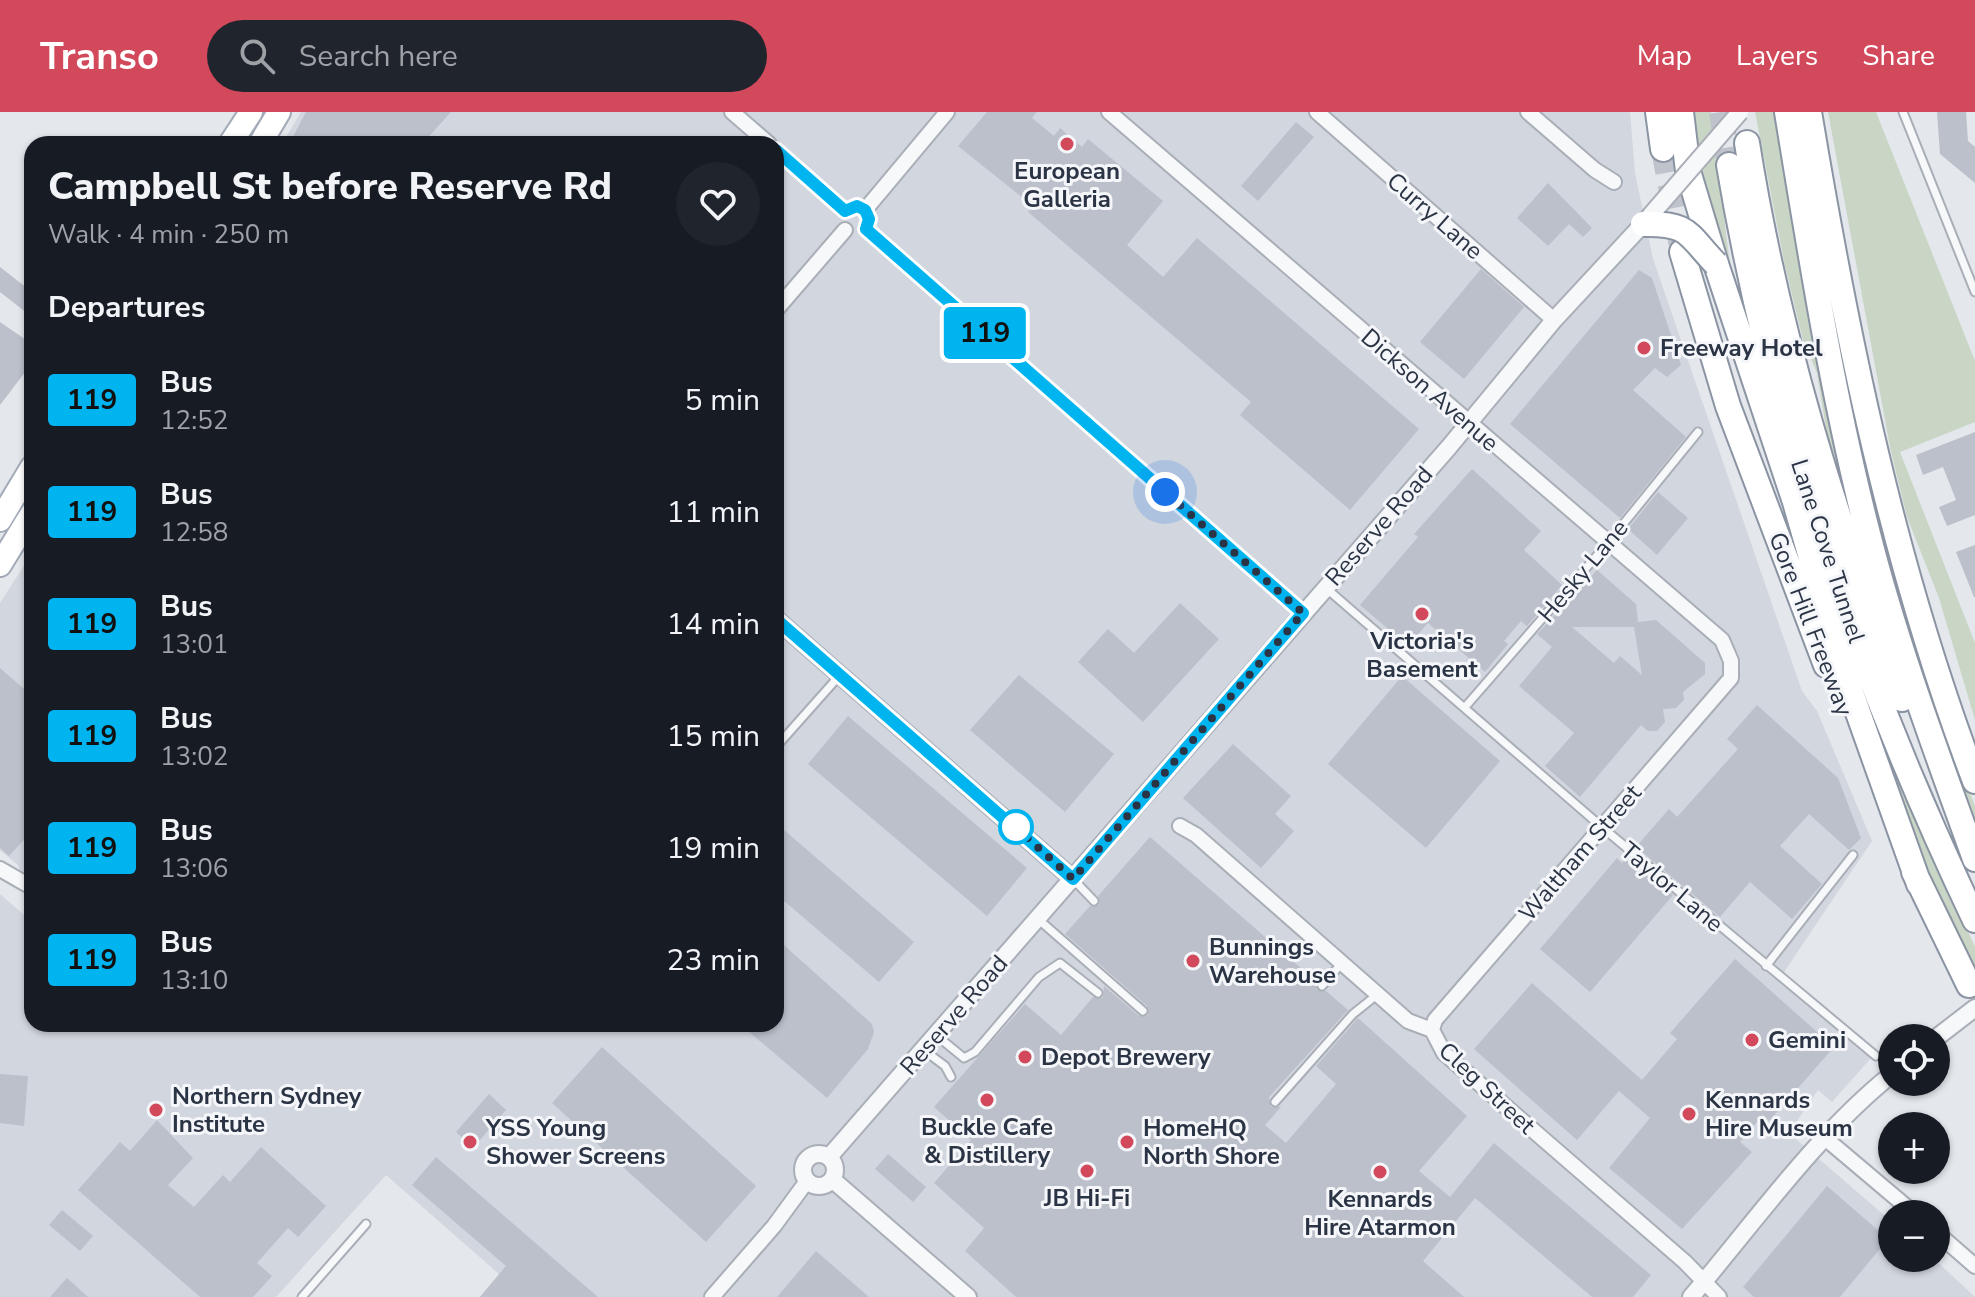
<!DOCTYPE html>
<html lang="en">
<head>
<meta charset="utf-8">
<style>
  body { margin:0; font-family:"Nunito Sans",sans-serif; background:#20242c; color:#f1f3f6; height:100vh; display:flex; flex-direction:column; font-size:30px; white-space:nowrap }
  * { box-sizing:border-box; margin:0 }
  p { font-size:26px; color:#9ea1a6 }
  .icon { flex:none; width:44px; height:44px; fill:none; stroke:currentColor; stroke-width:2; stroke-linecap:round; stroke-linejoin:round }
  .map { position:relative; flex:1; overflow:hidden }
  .sheet { position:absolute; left:24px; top:24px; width:760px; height:896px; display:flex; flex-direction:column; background:#171b24; border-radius:24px; box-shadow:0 2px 6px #0004 }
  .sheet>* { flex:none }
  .badge { padding:0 16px; border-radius:6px; font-size:28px; line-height:52px }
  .tools { position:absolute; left:1878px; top:912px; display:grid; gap:16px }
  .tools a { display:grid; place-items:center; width:72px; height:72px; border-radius:50%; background:#171b24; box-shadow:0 2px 6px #0004; font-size:40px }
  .you { position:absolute; width:40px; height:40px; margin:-20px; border:6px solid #fff; border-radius:50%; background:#1a73e8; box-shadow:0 0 0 12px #1a73e833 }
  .map>.badge { position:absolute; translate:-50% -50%; box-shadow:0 0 0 4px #fff }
  h2 { padding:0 24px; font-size:30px; line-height:72px }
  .round { display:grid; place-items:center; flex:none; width:84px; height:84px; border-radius:42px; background:#20242c }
  .headline { display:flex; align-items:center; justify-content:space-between; height:136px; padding:0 24px }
  h1 { font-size:38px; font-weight:800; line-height:60px }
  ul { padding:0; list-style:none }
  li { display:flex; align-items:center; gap:24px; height:112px; padding:0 24px }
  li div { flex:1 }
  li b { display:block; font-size:30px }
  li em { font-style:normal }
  li .badge { min-width:88px; font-weight:700; text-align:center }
  header { display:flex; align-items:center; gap:48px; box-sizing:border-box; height:112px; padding:0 40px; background:#d1495b; color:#fff }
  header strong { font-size:38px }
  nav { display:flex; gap:44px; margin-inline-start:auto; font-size:28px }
  .search { width:560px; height:72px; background:#20242c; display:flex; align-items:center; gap:20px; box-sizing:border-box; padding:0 28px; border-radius:44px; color:#9ea1a6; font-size:30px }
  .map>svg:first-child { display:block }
</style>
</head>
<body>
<header>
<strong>Transo</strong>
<div class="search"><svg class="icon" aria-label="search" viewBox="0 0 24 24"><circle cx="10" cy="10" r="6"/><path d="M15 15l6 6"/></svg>Search here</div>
<nav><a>Map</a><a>Layers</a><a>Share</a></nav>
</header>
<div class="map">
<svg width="1975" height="1185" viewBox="0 0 1975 1185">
  <rect width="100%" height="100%" fill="#e4e7ec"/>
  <path fill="#d2d6de" d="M301,0H1630L1635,61L1653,147L1802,579L1817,599L1872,729L1782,863L1871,946L1832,990L1818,978L1789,1021L1892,1110V1146H1933L1975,1185H480L499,1162L386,1063L276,1185H0V782L32,810V912H776V32H282Z
    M32,441V801L18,753L0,738V491Z"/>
  <path fill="#c9d6c5" d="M1692,0H1711L1732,169L1750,209L1789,356L1708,106Z
    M1755,0H1777L1856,428L1828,329L1817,261L1803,228L1785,154Z
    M1828,0H1876L1975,249V310L1900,340L1975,531V608L1939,486L1907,405L1891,340Z
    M1865,336L1945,617L1975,694V711L1895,487L1860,337Z
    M1814,434L1892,651L1975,835V862C1908,725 1862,579 1814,434Z"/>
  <path fill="#bbc0ca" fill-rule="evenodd" d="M306,0H451L422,32H289Z
    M987,0H1037L1032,6L1054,24L1060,16L1082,35L1088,27L1163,89L1127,133L1163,165L1197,126L1419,317L1350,398L1240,303L1251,290L1028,100L1033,94L958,34Z
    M1937,0H1966L1968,29L1975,35V71L1940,42Z
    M1296,10L1314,25L1258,89L1241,74Z
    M1548,71L1592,116L1583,125L1569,112L1548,134L1517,106Z
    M0,155L32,180V205L0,180Z
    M1481,157L1524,195L1464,267L1420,230Z
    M1639,158L1652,166L1681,253L1667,265L1655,256L1633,278L1686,325L1620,406L1510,312Z
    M0,210L32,232V263L26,259L0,293Z
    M1975,320V403L1947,414L1939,395L1956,388L1943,355L1923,363L1916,343Z
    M1472,357L1541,419L1524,438L1562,473L1527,514L1521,509L1504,529L1508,532L1485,560L1428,511L1408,534L1360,493L1418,425L1414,422Z
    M1658,380L1688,406L1657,443L1628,417Z
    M1975,433V485H1974L1956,440Z
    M1597,458L1636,492L1638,510L1656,508L1705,551V562L1683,580L1684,588L1676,596L1663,597L1665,610L1657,619H1648L1641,613L1580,685L1545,654L1574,621L1519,574L1552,535L1537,522ZM1572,515H1634L1642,563L1620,544L1614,551Z
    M1180,491L1219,527L1143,610L1078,550L1108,517L1134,541Z
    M0,556L32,584V719L9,744L0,736Z
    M1019,563L1114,642L1065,700L970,618Z
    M1402,564L1500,649L1426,736L1328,652Z
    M1757,593L1838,666L1861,726L1849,738L1809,702L1780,734L1822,772L1792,807L1750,770L1720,805L1636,735L1669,697L1677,705L1738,637L1727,627Z
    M848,604L1027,756L987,804L808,652Z
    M1233,632L1291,684L1275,702L1294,719L1261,756L1183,686Z
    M776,711L914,830L879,870L776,782Z
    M1150,725L1317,870V878L1326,879L1348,898L1269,985L1271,995H1281L1265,1013L1286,1031L1336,972L1316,954L1358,906L1467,1004L1419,1059L1450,1085L1494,1031L1651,1163L1633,1185H1592L1475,1086L1423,1149L1464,1185H1016L965,1139L984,1116L934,1071L971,1028L934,995L1025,892L1061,923L1093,885L1103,886L1104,874L1139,904L1148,903L1147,894L1065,822L1090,794L1099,793L1098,784Z
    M1627,745L1673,783L1590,880L1540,837L1617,746L1622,751Z
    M776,826L872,912L874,920L868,937L827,986L740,912H776Z
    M1735,847L1834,935L1769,1009L1763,1003L1740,1030L1752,1040L1682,1117L1609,1056L1650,1006L1619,979L1577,1028L1474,937L1532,871L1642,968L1677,927L1670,921Z
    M602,935L756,1074L706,1130L552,991Z
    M0,962L28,964L24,1014L0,1011Z
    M489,982L506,998L473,1036L456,1020Z
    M157,1008L193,1046L168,1073L194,1095L223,1063L230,1070L261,1035L326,1094L298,1125L288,1116L257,1151L272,1164L253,1185H200L78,1078L120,1030L130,1039Z
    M888,1042L926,1075L913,1090L875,1057Z
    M436,1045L598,1185H480L506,1154L412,1073Z
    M1827,1074L1888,1127L1840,1185H1754L1743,1175Z
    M62,1098L93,1124L80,1139L49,1113Z
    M816,1139L869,1185H777Z
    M67,1166L88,1185H50Z"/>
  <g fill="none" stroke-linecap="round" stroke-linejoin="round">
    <path stroke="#bfc3cb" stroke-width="24" stroke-dasharray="24 12" stroke-linecap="butt" d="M1721,0L1729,53
      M1663,37L1681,134"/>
    <g stroke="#a9aeb7" stroke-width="11">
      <path id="service" d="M1903,0L1975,180
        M1327,477L1603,716L1876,944
        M1466,594L1607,432L1698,320
        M776,635L840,563
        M1074,768L1094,789
        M1038,807L1143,899
        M1766,854L1853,743
        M1322,874L1341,852
        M936,923L964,946L975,940L1039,865L1060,851L1098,881
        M925,939L945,954L951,965
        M1275,990L1353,902L1378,882
        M302,1185L366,1112"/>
    </g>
    <g stroke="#a9aeb7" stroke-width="18">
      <path id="minor" d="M732,0L769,32
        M1109,0L1722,528L1731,549V566L1435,908L1432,918
        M1317,0L1554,208
        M1528,0L1595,58L1614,70
        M776,38L845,99
        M865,98L947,0
        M866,117L1303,501
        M776,198L845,118
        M1180,714L1196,723L1408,909L1432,918L1444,941L1685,1150L1719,1185
        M0,757L26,772L32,770
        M1825,1026L1915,1102
        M1936,1120L1975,1154
        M712,1185L774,1114L807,1069"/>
    </g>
    <g stroke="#a9aeb7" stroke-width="20">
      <path id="tertiary" d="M776,507L1073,767
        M1936,926L1975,896
        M803 1058a16 16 0 1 1 32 0a16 16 0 1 1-32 0Z
        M829,1045L1449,335L1554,208L1643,112
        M833,1068L968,1185
        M1691,1185C1755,1110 1815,1024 1892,962"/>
    </g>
    <g stroke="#a3abb8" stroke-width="26">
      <path id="primary" d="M230,32L251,0
        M260,32L279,0
        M0,408L32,355
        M0,453L32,401"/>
    </g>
    <g stroke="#8b94a3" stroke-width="28">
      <path id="motorway" d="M1658,0L1663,37
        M1681,0L1688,59L1716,152L1795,390L1845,564L1919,772
        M1787,0C1810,140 1832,281 1867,418C1895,530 1936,639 1975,747
        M1809,0C1847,228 1893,453 1975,669
        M1747,31C1777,222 1835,406 1902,587
        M1729,53C1773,315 1861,569 1975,808
        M1682,140L1728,294L1826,553
        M1914,760L1969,873"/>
    </g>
    <use href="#service" stroke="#f7f8fa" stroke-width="7"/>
    <use href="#minor" stroke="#f7f8fa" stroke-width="14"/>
    <use href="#tertiary" stroke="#f7f8fa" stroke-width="16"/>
    <use href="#primary" stroke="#fff" stroke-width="22"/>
    <use href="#motorway" stroke="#fff" stroke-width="24"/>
    <g stroke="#a9aeb7" stroke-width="20" stroke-linecap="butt">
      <path id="tertiary-bridge" d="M1643,112L1740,0"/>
    </g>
    <g stroke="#8b94a3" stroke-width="28" stroke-linecap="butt">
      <path id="motorway-bridge" d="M1643,112C1690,111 1687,122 1716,152"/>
    </g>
    <use href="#tertiary-bridge" stroke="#f7f8fa" stroke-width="16"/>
    <use href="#motorway-bridge" stroke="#fff" stroke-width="24"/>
  </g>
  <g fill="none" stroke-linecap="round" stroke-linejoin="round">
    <g stroke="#fff" stroke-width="18">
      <path id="line" d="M776,38L845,99L857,94L865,98L869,107L866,117L1303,501L1073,767L776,507"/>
    </g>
    <use href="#line" stroke="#00b5ef" stroke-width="12"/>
    <path stroke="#2b3445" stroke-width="8" stroke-dasharray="0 14.4" d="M1016,715L1011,711L1073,767L1303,501L1165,380"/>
  </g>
  <g fill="#d1495b" stroke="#f4f6f9" stroke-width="3">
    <circle cx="1067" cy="32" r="8"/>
    <circle cx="1644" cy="236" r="8"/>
    <circle cx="1422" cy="502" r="8"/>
    <circle cx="1193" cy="849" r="8"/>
    <circle cx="1752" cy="928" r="8"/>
    <circle cx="1025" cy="945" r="8"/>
    <circle cx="987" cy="988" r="8"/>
    <circle cx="156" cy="998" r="8"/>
    <circle cx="1689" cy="1002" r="8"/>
    <circle cx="470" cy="1030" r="8"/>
    <circle cx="1127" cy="1030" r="8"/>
    <circle cx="1087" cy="1059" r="8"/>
    <circle cx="1380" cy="1060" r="8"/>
  </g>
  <circle fill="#fff" stroke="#00b5ef" stroke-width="4" cx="1016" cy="715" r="16"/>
  <g text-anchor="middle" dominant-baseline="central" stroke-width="6" stroke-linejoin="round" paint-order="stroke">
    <g font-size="24" font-weight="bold" fill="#2b3445" stroke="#f4f6f9" text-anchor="start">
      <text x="1067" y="59" text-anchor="middle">European<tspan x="1067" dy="28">Galleria</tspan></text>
      <text x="1660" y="236">Freeway Hotel</text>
      <text x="1422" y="529" text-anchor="middle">Victoria's<tspan x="1422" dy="28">Basement</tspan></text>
      <text x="1209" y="835">Bunnings<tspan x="1209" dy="28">Warehouse</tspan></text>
      <text x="1768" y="928">Gemini</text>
      <text x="1041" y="945">Depot Brewery</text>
      <text x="172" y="984">Northern Sydney<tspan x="172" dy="28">Institute</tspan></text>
      <text x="1705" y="988">Kennards<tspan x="1705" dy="28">Hire Museum</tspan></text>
      <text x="987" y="1015" text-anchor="middle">Buckle Cafe<tspan x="987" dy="28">&amp; Distillery</tspan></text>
      <text x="486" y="1016">YSS Young<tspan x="486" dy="28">Shower Screens</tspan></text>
      <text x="1143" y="1016">HomeHQ<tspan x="1143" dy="28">North Shore</tspan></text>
      <text x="1087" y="1086" text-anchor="middle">JB Hi-Fi</text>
      <text x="1380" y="1087" text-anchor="middle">Kennards<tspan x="1380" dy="28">Hire Atarmon</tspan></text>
    </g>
    <g font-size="24" fill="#2b3445" stroke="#f4f6f9">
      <text transform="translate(1435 104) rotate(41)">Curry Lane</text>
      <text transform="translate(1430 278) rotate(41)">Dickson Avenue</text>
      <text transform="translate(1379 414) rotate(-49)">Reserve Road</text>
      <text transform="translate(1828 439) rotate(72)">Lane Cove Tunnel</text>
      <text transform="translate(1583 459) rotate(-50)">Hesky Lane</text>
      <text transform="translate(1811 512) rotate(69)">Gore Hill Freeway</text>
      <text transform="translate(1580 741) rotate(-49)">Waltham Street</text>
      <text transform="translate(1672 775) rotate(40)">Taylor Lane</text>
      <text transform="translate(954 903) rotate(-49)">Reserve Road</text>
      <text transform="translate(1487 976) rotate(43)">Cleg Street</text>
    </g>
  </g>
</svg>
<div class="tools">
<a><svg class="icon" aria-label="locate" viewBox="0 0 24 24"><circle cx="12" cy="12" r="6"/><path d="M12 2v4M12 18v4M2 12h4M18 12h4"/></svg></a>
<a>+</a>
<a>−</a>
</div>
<div class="you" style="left:1165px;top:380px"></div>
<b class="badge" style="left:985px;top:221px;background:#00b5ef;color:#111">119</b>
<section class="sheet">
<div class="headline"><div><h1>Campbell St before Reserve Rd</h1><p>Walk · 4 min · 250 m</p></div><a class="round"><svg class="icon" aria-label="heart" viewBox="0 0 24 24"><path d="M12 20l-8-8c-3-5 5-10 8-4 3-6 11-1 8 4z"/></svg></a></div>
<h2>Departures</h2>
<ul>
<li><span class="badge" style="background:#00b5ef;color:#111">119</span><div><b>Bus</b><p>12:52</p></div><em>5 min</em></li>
<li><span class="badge" style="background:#00b5ef;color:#111">119</span><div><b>Bus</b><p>12:58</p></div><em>11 min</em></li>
<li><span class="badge" style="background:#00b5ef;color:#111">119</span><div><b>Bus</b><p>13:01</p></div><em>14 min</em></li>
<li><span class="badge" style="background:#00b5ef;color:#111">119</span><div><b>Bus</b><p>13:02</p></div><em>15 min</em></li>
<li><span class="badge" style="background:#00b5ef;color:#111">119</span><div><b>Bus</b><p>13:06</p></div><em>19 min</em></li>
<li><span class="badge" style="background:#00b5ef;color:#111">119</span><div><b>Bus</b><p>13:10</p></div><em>23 min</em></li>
</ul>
</section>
</div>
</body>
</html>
